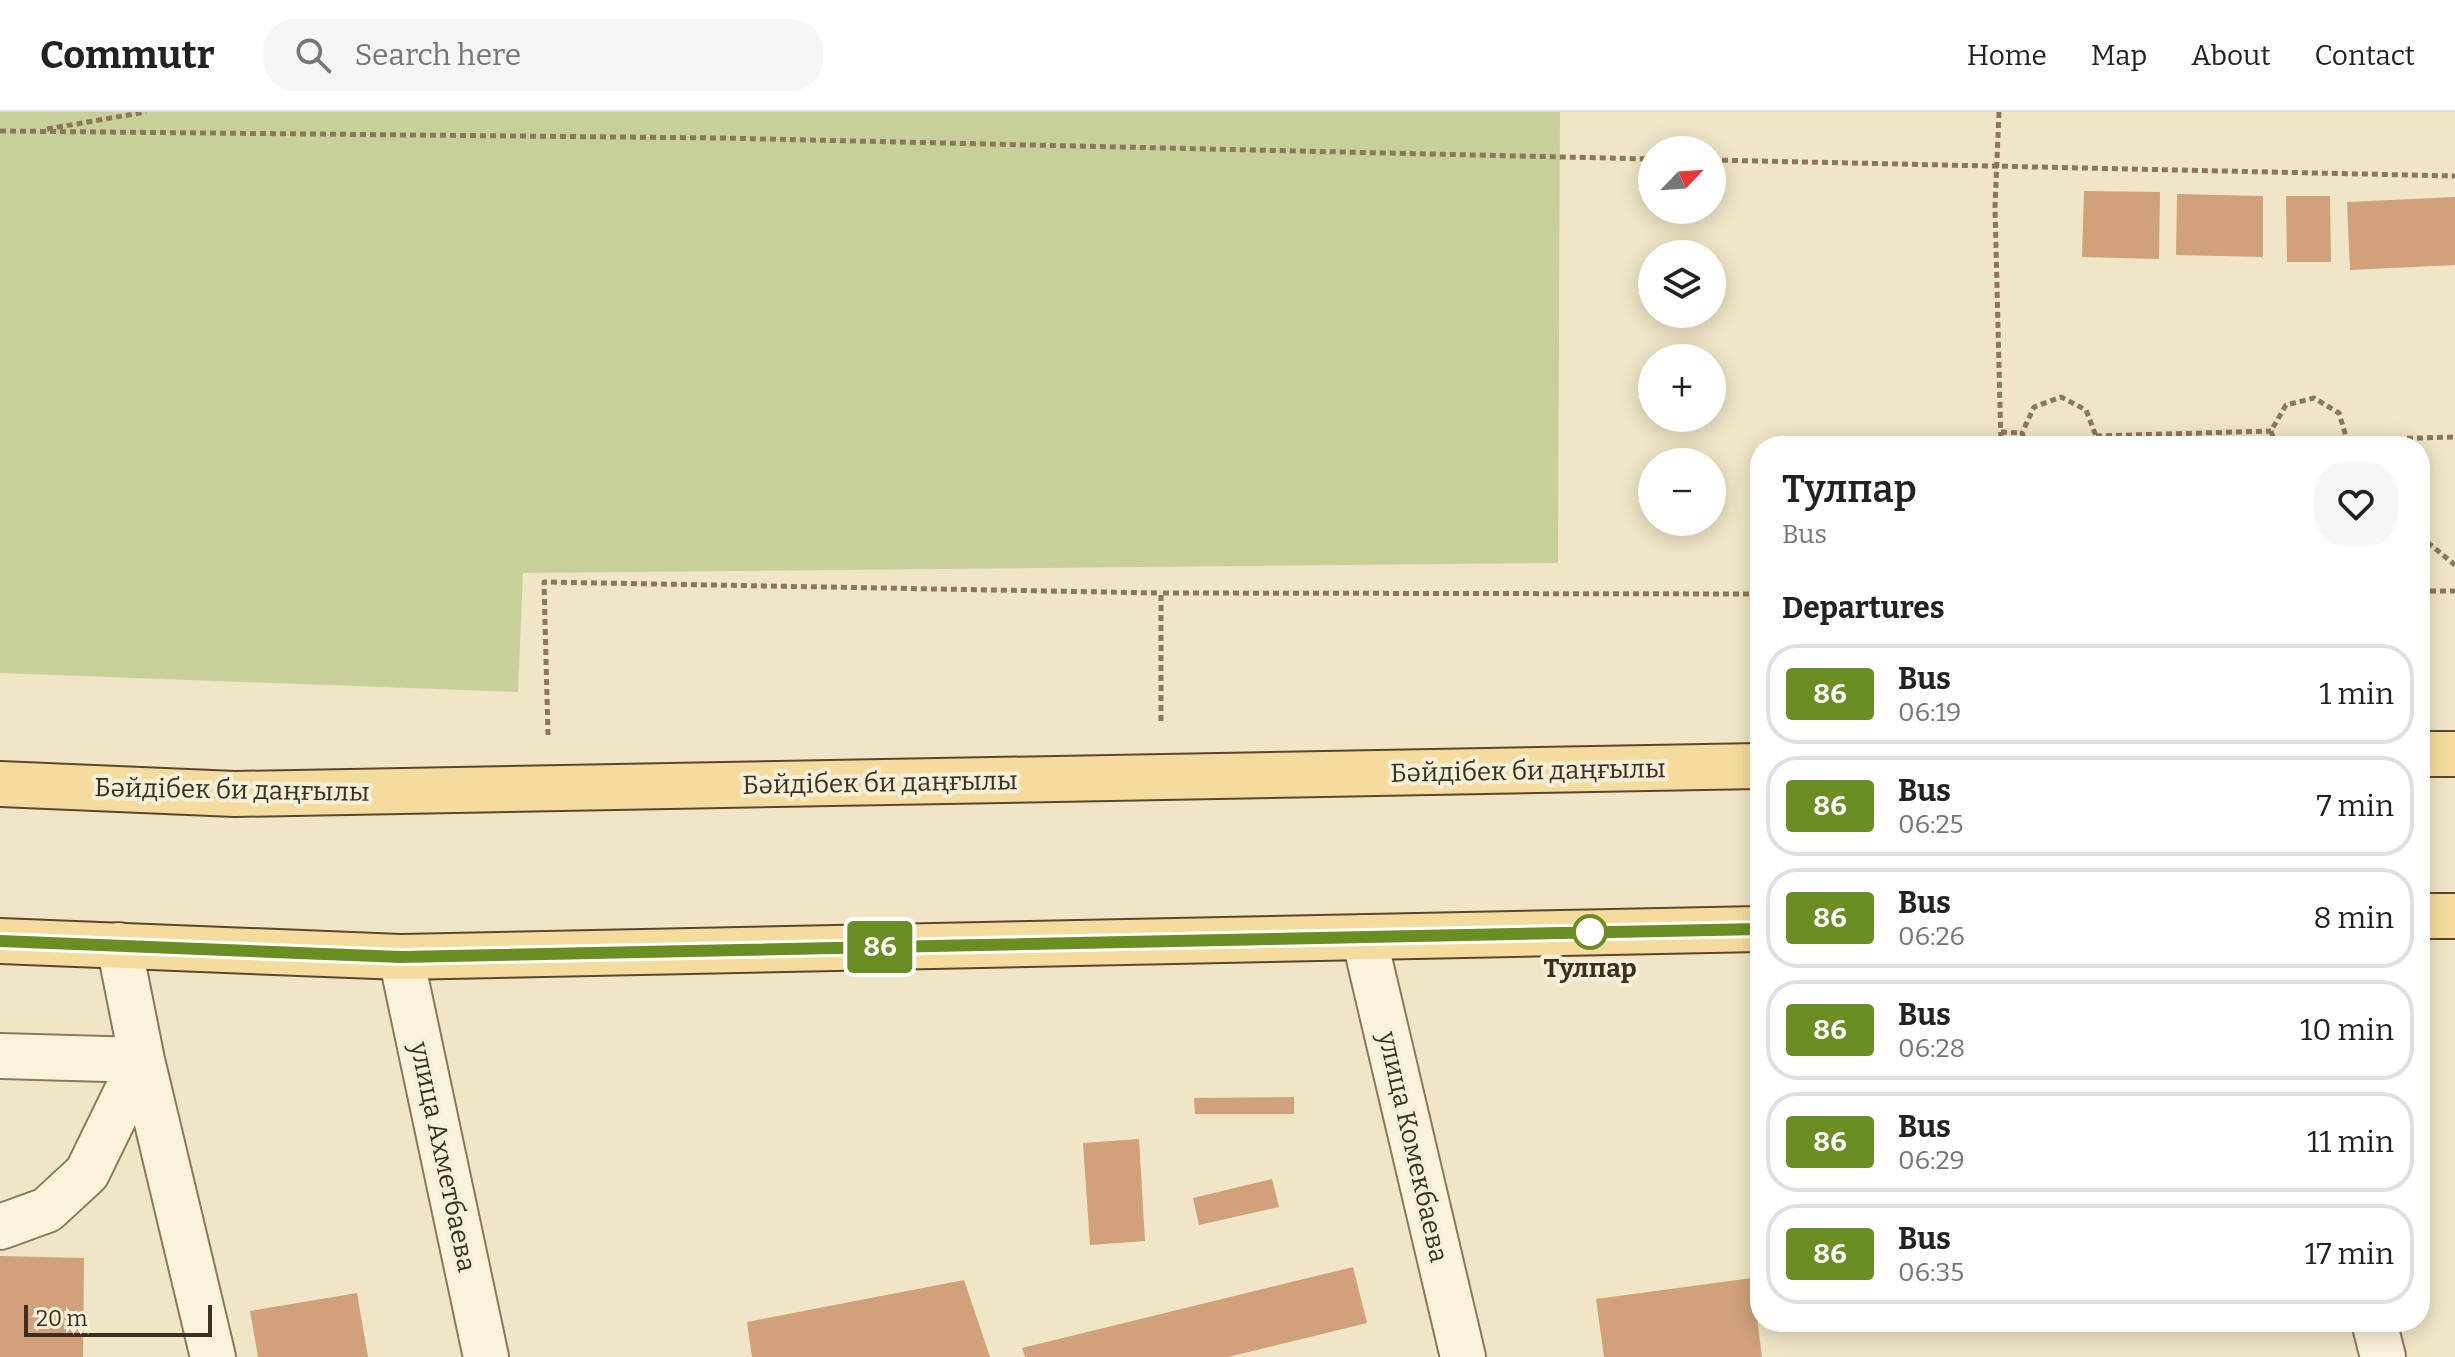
<!DOCTYPE html>
<html lang="en">
<head>
<meta charset="utf-8">
<style>
  body { margin:0; font-family:Bitter,serif; background:#f6f6f6; color:#222; height:100vh; display:flex; flex-direction:column; font-size:30px; white-space:nowrap }
  * { box-sizing:border-box; margin:0 }
  p { font-size:26px; color:#767676 }
  .icon { flex:none; width:44px; height:44px; fill:none; stroke:currentColor; stroke-width:2; stroke-linecap:round; stroke-linejoin:round }
  .map { position:relative; flex:1; overflow:hidden }
  .side { position:absolute; left:1750px; top:324px; width:680px; height:896px; display:flex; flex-direction:column; background:#fff; border-radius:32px; box-shadow:0 4px 20px #0003 }
  .side>* { flex:none }
  .badge { padding:0 16px; border-radius:6px; font-size:28px; line-height:52px }
  .needle { width:52px; rotate:65deg }
  .fabs { position:absolute; left:1638px; top:24px; display:grid; gap:16px }
  .fabs a { display:grid; place-items:center; width:88px; height:88px; border-radius:50%; background:#fff; box-shadow:0 4px 20px #0003; font-size:40px }
  .scale { position:absolute; left:24px; bottom:20px; width:188px; box-sizing:border-box; padding-left:8px; border:4px solid #3d2f1f; border-top:0; font-size:22px; line-height:28px; white-space:nowrap; color:#3d2f1f; -webkit-text-stroke:6px #f7efd7; paint-order:stroke }
  .map>.badge { position:absolute; translate:-50% -50%; box-shadow:0 0 0 4px #fff }
  h2 { padding:0 32px; font-size:30px; line-height:72px }
  .round { display:grid; place-items:center; flex:none; width:84px; height:84px; border-radius:32px; background:#f6f6f6 }
  .overview { display:flex; align-items:center; justify-content:space-between; height:136px; padding:0 32px }
  h1 { font-size:38px; font-weight:600; line-height:60px }
  ul { padding:0; list-style:none }
  li { display:flex; align-items:center; gap:24px; height:100px; margin:0 16px 12px; padding:0 16px; border:4px solid #e0e0e0; border-radius:32px }
  li div { flex:1 }
  li b { display:block; font-size:30px }
  li em { font-style:normal }
  li .badge { min-width:88px; font-weight:700; text-align:center }
  header { display:flex; align-items:center; gap:48px; box-sizing:border-box; height:112px; padding:0 40px; background:#fff; border-bottom:2px solid #e0e0e0 }
  header strong { font-size:38px }
  nav { display:flex; gap:44px; margin-inline-start:auto; font-size:28px }
  .search { width:560px; height:72px; background:#f6f6f6; display:flex; align-items:center; gap:20px; box-sizing:border-box; padding:0 28px; border-radius:32px; color:#767676; font-size:30px }
  .map>svg:first-child { display:block }
</style>
</head>
<body>
<header>
<strong>Commutr</strong>
<div class="search"><svg class="icon" aria-label="search" viewBox="0 0 24 24"><circle cx="10" cy="10" r="6"/><path d="M15 15l6 6"/></svg>Search here</div>
<nav><a>Home</a><a>Map</a><a>About</a><a>Contact</a></nav>
</header>
<div class="map">
<svg width="2455" height="1245" viewBox="0 0 2455 1245">
  <rect width="100%" height="100%" fill="#f0e5c7"/>
  <path fill="#c8d09a" d="M0,0H1560L1558,451L523,461L518,580L0,561Z"/>
  <path fill="#d0a17b" d="M2084,79L2160,80L2159,147L2082,145Z
    M2177,82L2263,84V145L2176,143Z
    M2286,84H2330L2331,150H2287Z
    M2455,85V153L2350,158L2347,90Z
    M1294,985V1002H1195L1194,986Z
    M1139,1027L1145,1129L1090,1133L1083,1031Z
    M1272,1067L1279,1095L1199,1113L1193,1086Z
    M0,1144L84,1146L83,1245H0Z
    M1353,1155L1367,1211L1228,1245H1025L1022,1236Z
    M1752,1166L1762,1245H1604L1596,1187Z
    M964,1168L990,1245H752L747,1210Z
    M357,1181L368,1245H258L250,1199Z"/>
  <g fill="none" stroke-linecap="round" stroke-linejoin="round">
    <g stroke="#8d775b" stroke-width="48">
      <path id="minor" d="M1364,825L1463,1245
        M119,833L142,948L213,1245
        M401,845L486,1245
        M0,944L142,948L87,1061L47,1098L0,1115
        M2374,1210L2383,1245"/>
    </g>
    <g stroke="#5b452f" stroke-width="48">
      <path id="major" d="M2420,642H2455
        M0,672L235,682L1760,654
        M2420,804H2455
        M0,829L401,845L1760,817"/>
    </g>
    <path stroke="#8d775b" stroke-width="5" stroke-dasharray="6 4" stroke-linecap="butt" d="M1999,0L1995,95L2001,334
      M47,17L146,0
      M0,19L721,26L1652,47
      M1712,48L2455,64
      M2001,320L2022,321
      M2096,324L2271,319
      M2347,328L2455,325
      M2027,334L2022,321L2034,295L2061,285L2086,298L2096,324L2091,334
      M2276,334L2271,319L2286,293L2314,286L2339,301L2347,328L2343,334
      M2420,424L2455,453
      M2420,479H2455
      M1161,609V481L1760,482
      M548,623L544,470L1161,481"/>
    <use href="#minor" stroke="#faf2db" stroke-width="44"/>
    <use href="#major" stroke="#f4dc9e" stroke-width="44"/>
  </g>
  <g fill="none" stroke-linecap="round" stroke-linejoin="round">
    <g stroke="#fff" stroke-width="18">
      <path id="line" d="M0,829L401,845L1760,817"/>
    </g>
    <use href="#line" stroke="#6b8e23" stroke-width="12"/>
  </g>
  <circle fill="#fff" stroke="#6b8e23" stroke-width="4" cx="1590" cy="820" r="16"/>
  <g text-anchor="middle" dominant-baseline="central" stroke-width="8" stroke-linejoin="round" paint-order="stroke">
    <g font-size="26" fill="#3d2f1f" stroke="#f7efd7">
      <text transform="translate(1528 659) rotate(-1)">Бәйдібек би даңғылы</text>
      <text transform="translate(880 671) rotate(-1)">Бәйдібек би даңғылы</text>
      <text transform="translate(232 678) rotate(1)">Бәйдібек би даңғылы</text>
      <text transform="translate(1413 1035) rotate(77)">улица Комекбаева</text>
      <text transform="translate(443 1045) rotate(78)">улица Ахметбаева</text>
    </g>
    <g font-size="26" font-weight="bold" fill="#3d2f1f" stroke="#f7efd7">
      <text x="1590" y="856">Тулпар</text>
    </g>
  </g>
</svg>
<div class="fabs">
<a><svg class="needle" viewBox="-14 -14 28 28"><path d="M0-13l5 13h-10z" fill="#e53935"/><path d="M0 13l5-13h-10z" fill="#767676"/></svg></a>
<a><svg class="icon" aria-label="layers" viewBox="0 0 24 24"><path d="M12 4l9 5-9 5-9-5zM3 14l9 5 9-5"/></svg></a>
<a>+</a>
<a>−</a>
</div>
<div class="scale">20 m</div>
<b class="badge" style="left:880px;top:835px;background:#6b8e23;color:#fff">86</b>
<section class="side">
<div class="overview"><div><h1>Тулпар</h1><p>Bus</p></div><a class="round"><svg class="icon" aria-label="heart" viewBox="0 0 24 24"><path d="M12 20l-8-8c-3-5 5-10 8-4 3-6 11-1 8 4z"/></svg></a></div>
<h2>Departures</h2>
<ul>
<li><span class="badge" style="background:#6b8e23;color:#fff">86</span><div><b>Bus</b><p>06:19</p></div><em>1 min</em></li>
<li><span class="badge" style="background:#6b8e23;color:#fff">86</span><div><b>Bus</b><p>06:25</p></div><em>7 min</em></li>
<li><span class="badge" style="background:#6b8e23;color:#fff">86</span><div><b>Bus</b><p>06:26</p></div><em>8 min</em></li>
<li><span class="badge" style="background:#6b8e23;color:#fff">86</span><div><b>Bus</b><p>06:28</p></div><em>10 min</em></li>
<li><span class="badge" style="background:#6b8e23;color:#fff">86</span><div><b>Bus</b><p>06:29</p></div><em>11 min</em></li>
<li><span class="badge" style="background:#6b8e23;color:#fff">86</span><div><b>Bus</b><p>06:35</p></div><em>17 min</em></li>
</ul>
</section>
</div>
</body>
</html>
